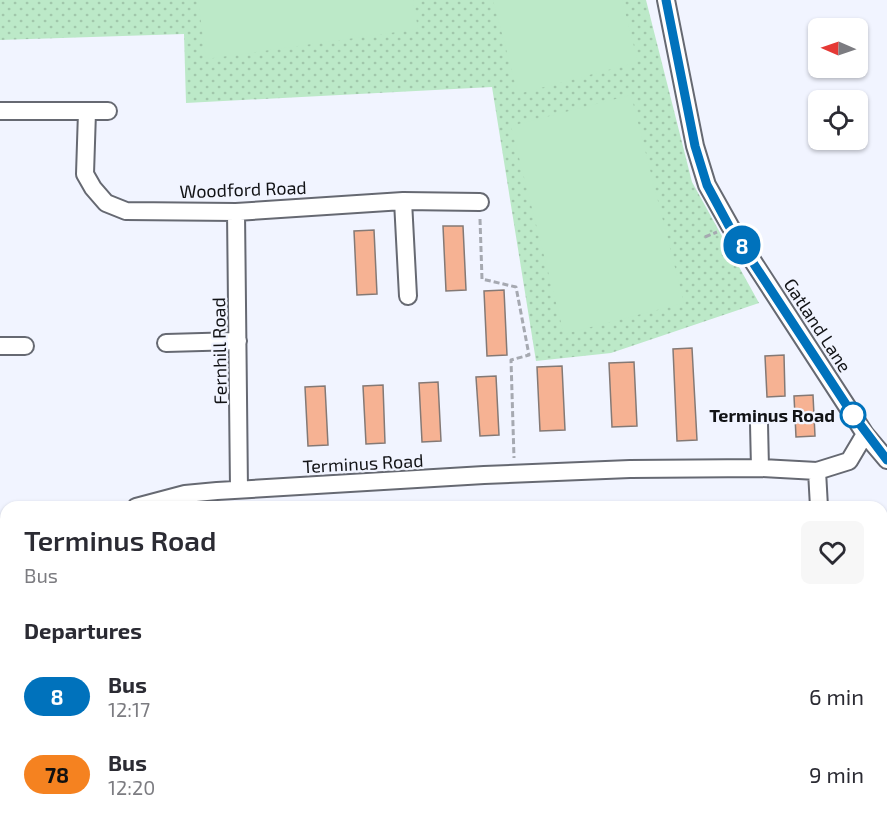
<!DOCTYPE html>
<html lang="en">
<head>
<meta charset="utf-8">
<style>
  body { margin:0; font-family:"Exo 2",sans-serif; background:#f7f7f7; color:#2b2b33; height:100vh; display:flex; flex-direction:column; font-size:22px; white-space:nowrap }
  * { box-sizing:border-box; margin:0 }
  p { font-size:20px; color:#7c7c81 }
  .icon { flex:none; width:33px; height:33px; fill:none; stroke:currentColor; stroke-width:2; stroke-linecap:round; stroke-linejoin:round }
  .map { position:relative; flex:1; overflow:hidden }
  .side { position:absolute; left:0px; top:501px; width:888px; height:326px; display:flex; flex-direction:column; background:#fff; border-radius:18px 18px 0 0; box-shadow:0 2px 4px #0004 }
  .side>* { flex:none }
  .badge { padding:0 12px; border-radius:20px; font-size:21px; line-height:39px }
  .needle { width:39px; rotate:272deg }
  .tools { position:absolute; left:808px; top:18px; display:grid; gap:12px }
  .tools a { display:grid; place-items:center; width:60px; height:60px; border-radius:9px; background:#fff; box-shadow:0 2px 4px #0004; font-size:30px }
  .map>.badge { position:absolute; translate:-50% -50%; box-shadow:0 0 0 3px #fff }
  h2 { padding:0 24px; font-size:22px; line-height:54px }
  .round { display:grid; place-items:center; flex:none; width:63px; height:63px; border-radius:9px; background:#f7f7f7 }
  .summary { display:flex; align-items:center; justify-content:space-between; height:102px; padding:0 24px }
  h1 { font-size:28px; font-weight:600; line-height:45px }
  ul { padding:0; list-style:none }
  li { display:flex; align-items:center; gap:18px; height:78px; padding:0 24px }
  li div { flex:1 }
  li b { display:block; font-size:22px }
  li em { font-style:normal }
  li .badge { min-width:66px; font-weight:700; text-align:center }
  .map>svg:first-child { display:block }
</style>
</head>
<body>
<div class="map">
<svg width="887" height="826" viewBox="0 0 887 826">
  <defs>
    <pattern id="grass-dots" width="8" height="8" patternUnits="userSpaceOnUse" patternTransform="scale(1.5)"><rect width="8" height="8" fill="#bce9c8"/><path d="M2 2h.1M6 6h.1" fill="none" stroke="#a1c7ab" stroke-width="1.8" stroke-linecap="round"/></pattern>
  </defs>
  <rect width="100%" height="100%" fill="#f1f4ff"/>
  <path fill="url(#grass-dots)" d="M0,0H646L692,182L759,303L611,353L536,361L492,87L186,103L184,34L0,40Z"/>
  <path fill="#bce9c8" d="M198,0H413L418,29L206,59Z
    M493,0H622L638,62L518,94Z
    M631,95L684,303L564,334L511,126Z"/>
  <path fill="#f6b293" stroke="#847975" stroke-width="1.5" d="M443,226H463L466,290L446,291Z
    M374,230L377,294L357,295L354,231Z
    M504,290L507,355L487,356L484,291Z
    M692,348L697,440L677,441L673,349Z
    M784,355L785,396L767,397L765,356Z
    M634,362L637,426L612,427L609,363Z
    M562,366L565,430L540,431L537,367Z
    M496,376L499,435L480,436L476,377Z
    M438,382L441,441L422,442L419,383Z
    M383,385L385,443L366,444L363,386Z
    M325,386L328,445L308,446L305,387Z
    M813,395L815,436L796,437L794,396Z"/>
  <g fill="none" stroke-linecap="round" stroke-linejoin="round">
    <g stroke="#666972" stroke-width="20">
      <path id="minor" d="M666,0L695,146L707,185L730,226L865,434L887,460
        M0,111H108
        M87,112L85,174L93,188L106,203L126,211L236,212L403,201L480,202
        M403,201L408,296
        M236,212L239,489
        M166,343L238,341
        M0,346H25
        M759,424L760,468
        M817,471L819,507
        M136,507L185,494L217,491L484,475L630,469L760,468L817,471L849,461L865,434
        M0,562L6,558
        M882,701H887
        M522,820V826"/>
    </g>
    <g stroke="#d4d5d5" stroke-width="24">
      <path id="major" d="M0,626L6,634
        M0,687H6
        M129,820L133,826"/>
    </g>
    <path stroke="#a6a9b1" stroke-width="3" stroke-dasharray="6 3" stroke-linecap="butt" d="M480,219L482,279L516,287L529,355L511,360L514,458
      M705,237L717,232"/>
    <use href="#minor" stroke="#fff" stroke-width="16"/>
    <use href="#major" stroke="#fed6d3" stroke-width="21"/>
  </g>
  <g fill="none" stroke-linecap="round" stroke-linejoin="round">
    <g stroke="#fff" stroke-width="14">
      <path id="line" d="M666,0L695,146L707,185L729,226L853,415L887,460"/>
    </g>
    <use href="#line" stroke="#0072bc" stroke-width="9"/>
  </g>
  <circle fill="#fff" stroke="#0072bc" stroke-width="3" cx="853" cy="415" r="12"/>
  <g text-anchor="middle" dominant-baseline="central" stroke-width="4.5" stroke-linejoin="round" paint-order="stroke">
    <g font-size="18" fill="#121316" stroke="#f1f4ff">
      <text transform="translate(243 189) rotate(-2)">Woodford Road</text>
      <text transform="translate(818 325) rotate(57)">Gatland Lane</text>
      <text transform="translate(219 351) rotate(-91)">Fernhill Road</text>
      <text transform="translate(363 463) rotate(-3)">Terminus Road</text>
    </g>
    <g font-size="18" font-weight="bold" fill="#121316" stroke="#f1f4ff" text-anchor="end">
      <text x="835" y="415">Terminus Road</text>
    </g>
  </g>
</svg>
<div class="tools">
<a><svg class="needle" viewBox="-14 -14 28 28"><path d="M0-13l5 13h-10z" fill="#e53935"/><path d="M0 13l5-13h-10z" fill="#7c7c81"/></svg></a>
<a><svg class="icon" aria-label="locate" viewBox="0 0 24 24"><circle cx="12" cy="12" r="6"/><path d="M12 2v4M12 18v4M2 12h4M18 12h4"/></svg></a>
</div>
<b class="badge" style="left:742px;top:245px;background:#0072bc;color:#fff">8</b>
<section class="side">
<div class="summary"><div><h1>Terminus Road</h1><p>Bus</p></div><a class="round"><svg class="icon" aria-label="heart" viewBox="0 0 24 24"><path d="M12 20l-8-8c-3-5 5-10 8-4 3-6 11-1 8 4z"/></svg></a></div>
<h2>Departures</h2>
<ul>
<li><span class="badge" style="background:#0072bc;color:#fff">8</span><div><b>Bus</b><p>12:17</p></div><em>6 min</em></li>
<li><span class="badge" style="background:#f58220;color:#111">78</span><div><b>Bus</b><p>12:20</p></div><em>9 min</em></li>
</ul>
</section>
</div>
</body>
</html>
